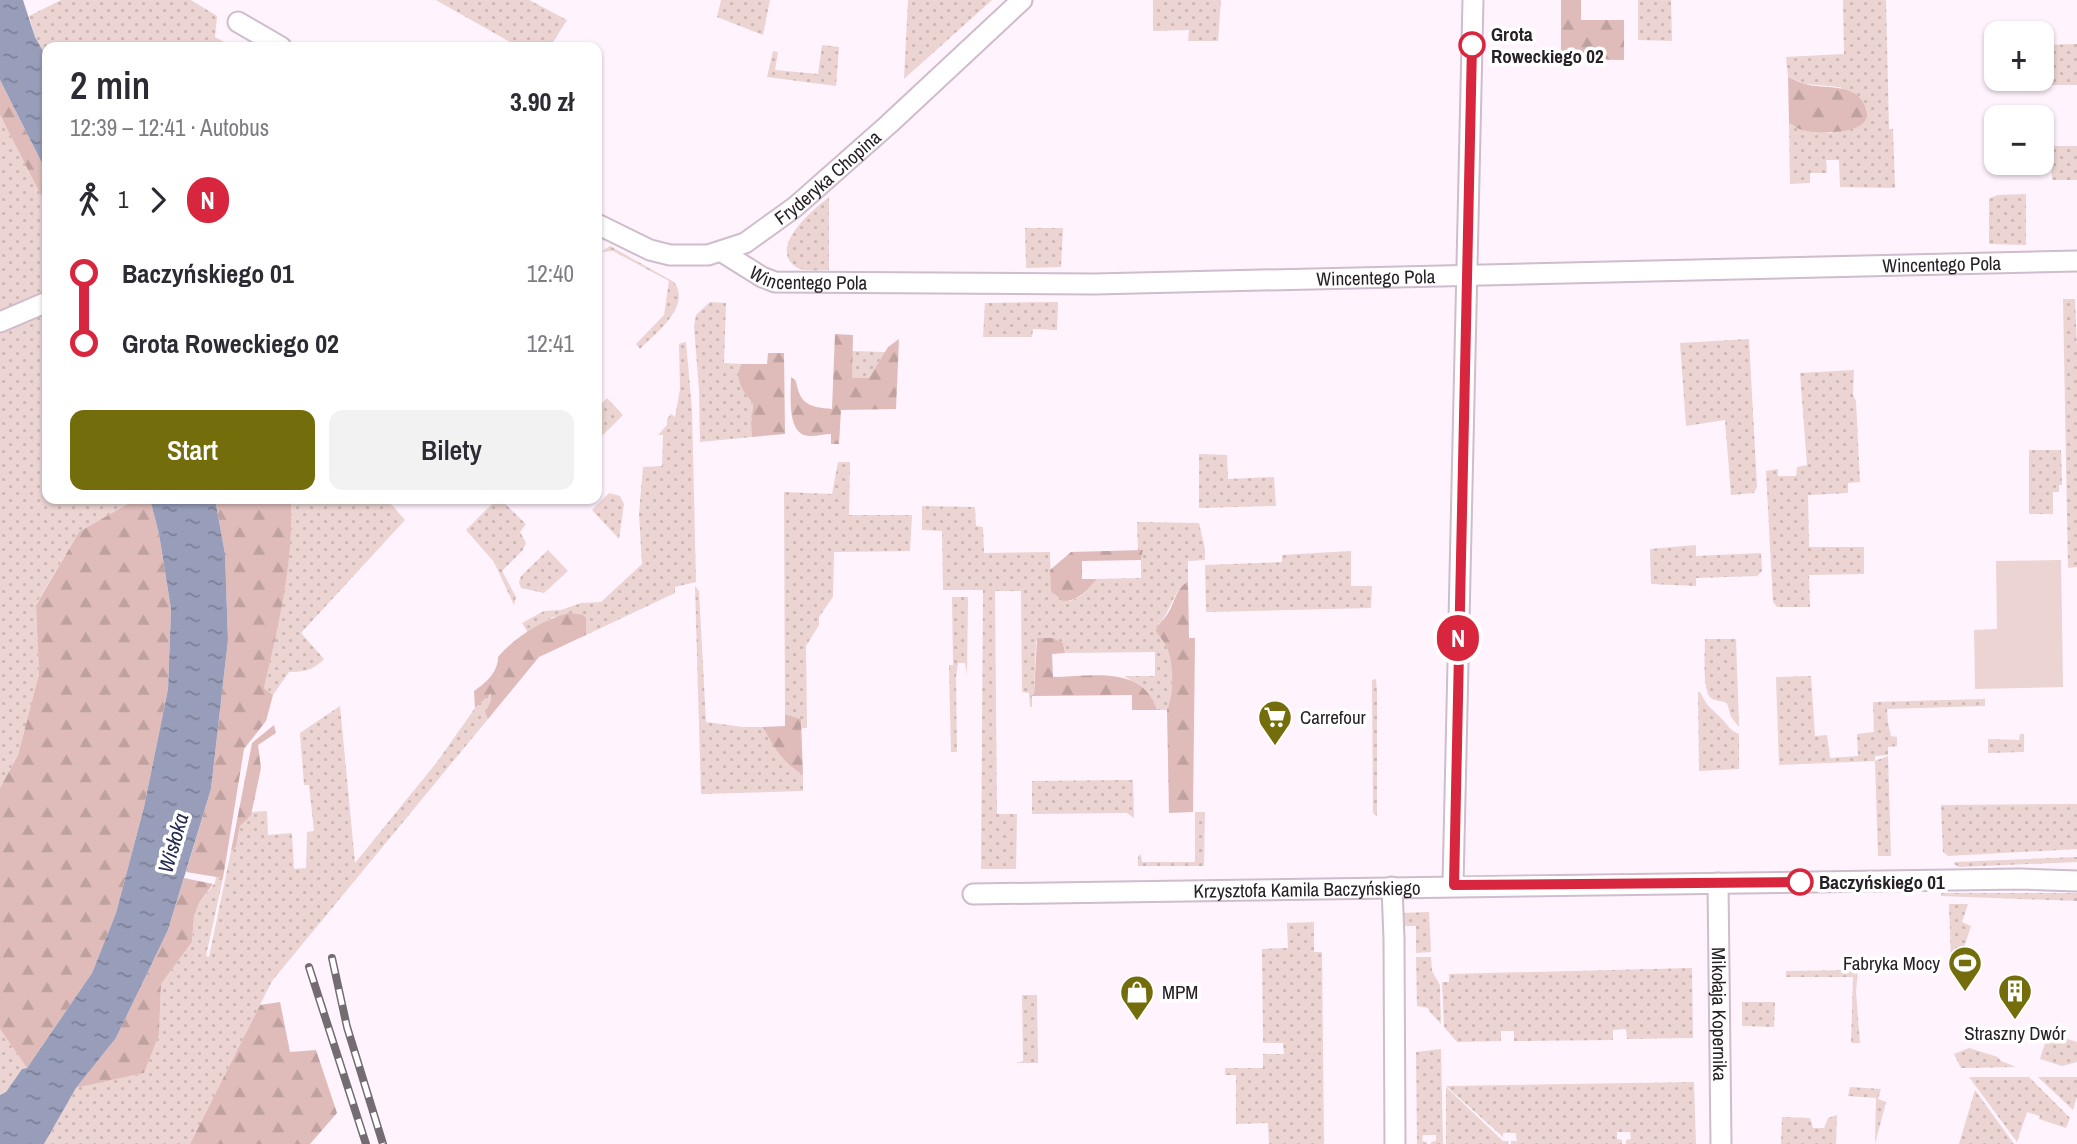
<!DOCTYPE html>
<html lang="pl">
<head>
<meta charset="utf-8">
<style>
  body { margin:0; font-family:"Archivo Narrow",sans-serif; background:#f2f2f3; color:#2b2b33; height:100vh; display:flex; flex-direction:column; font-size:26px; white-space:nowrap }
  * { box-sizing:border-box; margin:0 }
  p { font-size:23px; color:#7c7c81 }
  .icon { flex:none; width:38px; height:38px; fill:none; stroke:currentColor; stroke-width:2; stroke-linecap:round; stroke-linejoin:round }
  .map { position:relative; flex:1; overflow:hidden }
  .side { position:absolute; left:42px; top:42px; width:560px; height:462px; display:flex; flex-direction:column; background:#fff; border-radius:14px; box-shadow:0 2px 5px #0004 }
  .side>* { flex:none }
  .badge { padding:0 14px; border-radius:23px; font-size:24px; line-height:46px }
  .fabs { position:absolute; left:1984px; top:21px; display:grid; gap:14px }
  .fabs a { display:grid; place-items:center; width:70px; height:70px; border-radius:14px; background:#fff; box-shadow:0 2px 5px #0004; font-size:35px }
  .map>.badge { position:absolute; translate:-50% -50%; box-shadow:0 0 0 4px #fff }
  .legs { display:flex; align-items:center; gap:10px; height:77px; padding:0 28px; font-size:23px }
  .legs p { margin-inline-start:auto }
  .headline { display:flex; align-items:center; justify-content:space-between; height:119px; padding:0 28px }
  h1 { font-size:38px; font-weight:600; line-height:52px }
  .primary-button { display:flex; gap:14px; margin-top:auto; padding:14px 28px }
  .primary-button a { flex:1; height:80px; border-radius:14px; background:#736d0b; color:#fff; font-size:28px; font-weight:600; line-height:80px; text-align:center }
  .primary-button a+a { background:#f2f2f3; color:#2b2b33 }
  ul { padding:0 28px; list-style:none }
  li { display:flex; align-items:center; gap:24px; height:70px; font-size:26px }
  li i { display:grid; place-items:center; width:10px; height:100%; margin:0 9px; background:currentColor }
  li i::after { content:''; width:18px; height:18px; margin:-9px; border:5px solid; border-radius:50%; background:#fff }
  li p { margin-inline-start:auto }
  li:first-child i { background:linear-gradient(#0000 50%,currentColor 0) }
  li:last-child i { background:linear-gradient(currentColor 50%,#0000 0) }
  .map>svg:first-child { display:block }
</style>
</head>
<body>
<div class="map">
<svg width="2077" height="1144" viewBox="0 0 2077 1144">
  <defs>
    <pattern id="green-dots" width="8" height="8" patternUnits="userSpaceOnUse" patternTransform="scale(1.75)"><rect width="8" height="8" fill="#ebd4d2"/><path d="M2 2h.1M6 6h.1" fill="none" stroke="#cab6b4" stroke-width="1.8" stroke-linecap="round"/></pattern>
    <pattern id="forest-firs" width="22" height="20" patternUnits="userSpaceOnUse" patternTransform="scale(1.75)"><rect width="22" height="20" fill="#dfbcb9"/><path d="M5 1l3.5 6h-7zM16 11l3.5 6h-7z" fill="#bfa19f"/></pattern>
    <pattern id="water-ripples" width="26" height="14" patternUnits="userSpaceOnUse" patternTransform="scale(1.75)"><rect width="26" height="14" fill="#989eb9"/><path d="M2 4q2-2 4 0t4 0M15 11q2-2 4 0t4 0" fill="none" stroke="#7c8096"/></pattern>
  </defs>
  <rect width="100%" height="100%" fill="#fff3fd"/>
  <path fill="url(#green-dots)" d="M61,0H191L217,16L215,37L233,47H47V58L35,37L29,16Z
    M436,0H529L567,20L550,47H519Z
    M721,0H770L763,35L717,17Z
    M908,0H992L904,79Z
    M1153,0H1221L1218,41H1188L1189,30L1153,31Z
    M1638,0H1671L1672,41L1638,40Z
    M1843,0H1886L1889,129H1893L1895,188L1840,187L1839,160H1826L1827,173H1810V183L1790,184L1789,122L1796,127L1831,133L1867,110L1840,87L1806,84L1788,77L1786,57L1844,54Z
    M2077,44V85H2039V79H2042V45Z
    M822,45L839,47L836,86L767,77L773,51L778,52L775,70L818,74Z
    M0,115L47,207V499H136L79,532L36,604L39,674L18,755L0,788Z
    M2050,146H2077V180H2052Z
    M2026,194V245L1989,244V199L1997,195Z
    M829,197V270C820,270 804,272 796,267C767,247 814,209 829,197Z
    M1025,228H1063L1061,267L1026,268Z
    M610,246L674,282C692,306 656,333 640,349L636,344L664,315L669,281L613,251L601,252Z
    M2063,299H2075L2077,347V567L2068,568Z
    M710,302L726,303L724,363L741,364C735,377 744,393 753,404L751,424L752,437L700,442L699,390L694,326L696,315Z
    M1058,302L1057,330L1033,329L1032,337H983L985,303Z
    M1749,339L1757,487L1754,493L1731,495L1725,420L1686,426L1680,343Z
    M686,342L692,410L696,582L675,587V593L586,635V618L553,617L528,633L522,623L544,611L561,610L581,603L601,602L642,564L639,514L643,467L662,466L663,435H658L667,425V419L671,414L675,417L680,389L679,344Z
    M852,351L885,352L869,378H851Z
    M1854,370L1853,395L1856,401L1860,482L1848,483V493L1808,495L1809,547H1864V574L1809,575L1810,607H1777L1773,602L1766,471L1778,469V476H1796L1797,467L1807,465L1800,373Z
    M607,398L623,415L603,435L600,433L597,436V408Z
    M2029,450H2061L2062,485H2059V492H2053V514H2029Z
    M1199,454L1227,455L1228,479L1274,477L1276,506L1199,508Z
    M838,462H850L849,515H912L910,551L834,552L833,597L819,617V625L806,646L807,728H802L801,719L785,714L784,492L832,494Z
    M609,493L620,496L624,504L619,539L592,510Z
    M291,499H381L392,505L405,520L301,633L324,659C313,670 305,672 289,672L273,695L264,688C277,627 294,562 291,499Z
    M500,499L526,524L520,532L526,543L523,550L502,571L516,597L514,605L494,562L466,530L495,501Z
    M922,506L975,507L976,526L983,527L984,553L1050,552L1051,591L1070,601L1081,596L1097,579L1141,578V560L1143,551L1138,550L1137,522L1199,523L1205,549V560L1188,561V581C1172,591 1172,611 1158,625C1159,635 1162,638 1166,646C1174,663 1174,694 1167,710H1157C1151,693 1139,685 1124,676H1155V652L1065,653L1063,643L1052,638L1036,641L1034,696H1032V707H1030L1029,693L1022,692L1021,591H995L997,814H1017L1016,869H981L983,590H943L942,531L922,530Z
    M1696,545V556L1761,553L1762,571L1757,576L1696,578V586L1651,584L1650,549Z
    M548,550L568,571L544,593L521,588L519,582L521,576Z
    M1351,551V586H1372L1371,608L1206,612L1205,565L1282,562V555Z
    M695,586L699,591L706,722L743,727H763C773,747 783,763 803,775V791L701,794Z
    M952,597H968L967,675L965,663H958L956,677L957,752H951L949,665H953Z
    M1705,639H1736L1739,727L1731,717L1727,703C1723,701 1714,701 1711,698C1702,691 1705,651 1705,639Z
    M1811,676L1815,736L1827,735L1830,758L1858,756L1857,734L1874,732L1873,702L1985,699V706L1887,709L1888,723L1891,736L1897,737V746L1888,747V755L1875,756V761L1888,756L1891,856H1878L1875,761L1779,765L1776,677Z
    M1376,679L1377,692V816L1373,813L1372,680Z
    M491,692V700L485,713L488,719L272,981L190,1144H44L76,1088L144,1073L159,1035L161,984L192,942L194,917L199,903L215,883L216,877L223,878L206,956L209,957L231,851L236,847L240,826L252,812L267,811L268,835L292,833L294,869L306,868L307,832L314,831L309,785H304L300,733L340,706L355,863L437,762L475,708Z
    M1698,692H1700C1708,708 1711,708 1722,719C1728,725 1730,731 1739,734V769L1699,771Z
    M2020,734H2024V752L1988,753V739L2019,740Z
    M1133,780L1134,818L1127,813L1032,814V781Z
    M2077,804V849L1948,856L1943,852L1941,805Z
    M1195,812H1205L1204,866H1138V857L1141,854L1142,862H1195Z
    M2077,857V862L1959,867L1954,864L1955,862Z
    M1941,893H2077V901L1941,896Z
    M1949,904H1968L1962,922L1971,926L1959,963L1951,961Z
    M1429,912L1431,952L1416,953V926H1402L1401,913Z
    M1314,922V952H1322L1324,1144H1269L1268,1123L1236,1124V1075H1225V1068H1263V1054H1284L1283,1043H1263L1262,949L1288,948L1287,923Z
    M1416,957H1431L1432,971L1440,985L1441,1024L1429,1011L1428,1008L1417,1006Z
    M1692,968L1693,1038L1627,1039L1626,1029L1613,1030V1040L1514,1041V1031H1501V1041L1457,1042L1444,1027L1442,982H1449V974Z
    M1858,970L1856,992L1860,1043H1851L1853,977H1786V971Z
    M1022,995H1037L1038,1063H1016L1023,1061Z
    M1742,1002H1775L1774,1027L1742,1026Z
    M0,1029L27,1068L22,1069L6,1092L0,1095Z
    M2048,1033L2077,1042V1062L2062,1066L2040,1059Z
    M1969,1048L1998,1057L2001,1061L2016,1067L1961,1068L1954,1054Z
    M1441,1049L1443,1144H1431V1142L1436,1141V1135H1423L1422,1141L1427,1142V1144H1417L1416,1052Z
    M1969,1077H2029L2070,1118L2066,1128L2039,1119L2040,1116L2027,1112L2017,1142Z
    M2038,1077H2077V1097L2073,1110Z
    M1694,1082L1696,1144H1626V1140L1631,1139L1630,1132H1617V1139L1622,1140V1144H1511V1141H1517L1516,1133H1503V1137L1446,1086Z
    M1446,1087L1503,1141H1509L1508,1144H1446Z
    M1850,1087L1881,1089L1878,1099L1886,1102L1875,1144L1876,1098L1848,1096Z
    M1975,1090L2014,1144H1959Z
    M1837,1115L1836,1144H1781L1782,1117L1810,1118L1813,1128H1824L1828,1118Z"/>
  <path fill="url(#forest-firs)" d="M1561,0H1581V20H1624V60L1561,59Z
    M1788,77C1795,80 1801,83 1809,85C1829,89 1858,83 1866,109C1875,136 1816,134 1803,130C1797,129 1793,125 1789,122Z
    M0,80L47,173V207L0,115Z
    M835,334L853,335L852,378H869L888,347L899,339L896,409L841,410L839,444H831V434C821,434 814,438 804,435C787,429 791,393 791,377L796,381C800,405 810,407 832,409Z
    M768,353H784L785,434L752,437L751,424L753,404C743,391 734,380 741,364H767Z
    M136,499H150L159,534L171,609L168,689L144,807L116,913L92,973L27,1068L0,1029V788L18,755L39,674L36,605L79,532Z
    M215,499H291C294,562 278,627 264,688L273,695L266,721L244,749L223,878L186,872L211,789L228,640L225,554Z
    M1143,550L1141,560L1082,561V579H1097C1087,590 1079,601 1063,601L1051,591L1050,570L1071,552Z
    M1188,581L1189,638H1195L1193,812L1169,813L1167,710C1174,694 1174,662 1166,646C1163,640 1159,636 1156,631C1158,623 1162,622 1166,616C1175,605 1174,590 1188,581Z
    M569,613L583,615L586,618V635L539,657L488,719L485,713L491,700V693L475,708L474,691C486,683 498,672 498,657C515,637 542,620 569,613Z
    M1037,638H1053L1063,643L1065,653L1052,654L1053,677C1090,677 1142,664 1157,710H1132V695L1034,696Z
    M785,714L801,719L803,775C783,763 773,747 763,727L785,726Z
    M274,725L276,733L258,745L261,768L251,815L240,826L236,847L231,851L252,743Z
    M184,878L213,884L199,903L194,917L192,942L161,984L159,1035L144,1073L76,1088L116,1038L168,930Z
    M280,1002L290,1052L316,1050L337,1113L310,1144H190L260,1005Z"/>
  <path fill="#ebd4d2" d="M2061,560L2063,687L1975,689L1974,630L1997,629L1996,561Z"/>
  <path fill="url(#water-ripples)" d="M0,0H23L35,37L47,58V173L0,80Z
    M150,499H215L225,554L228,640L211,789L168,930L116,1038L76,1088L44,1144H0V1095L6,1092L22,1069L27,1068L92,973L116,913L144,807L168,689L171,609L159,534Z"/>
  <g fill="none" stroke-linecap="round" stroke-linejoin="round">
    <g stroke="#cfbccc" stroke-width="23">
      <g id="minor">
        <path d="M238,22L281,47"/>
        <path id="s1" d="M597,224L650,250L670,255H708L745,243L795,207L889,124L1022,0"/>
        <path id="s2" d="M722,252L762,277L775,282L1095,284L2077,261"/>
        <path d="M0,322L47,302"/>
        <path id="s3" d="M1718,883L1721,1144"/>
        <path d="M1453,885L1473,0"/>
        <path d="M1392,887L1394,939L1395,1144"/>
        <path id="s4" d="M973,894L2021,879L2077,881"/>
      </g>
    </g>
    <use href="#minor" stroke="#fff" stroke-width="19"/>
    <g stroke="#746c73" stroke-width="8">
      <path id="rail" d="M332,958L347,1027L383,1144
        M309,967L366,1144"/>
    </g>
    <use href="#rail" stroke="#fff" stroke-width="5" stroke-dasharray="16" stroke-linecap="butt"/>
  </g>
  <g fill="none" stroke-linecap="round" stroke-linejoin="round">
    <g stroke="#fff" stroke-width="16">
      <path id="line-1" d="M1472,45L1454,885L1800,882"/>
    </g>
    <use href="#line-1" stroke="#d7263d" stroke-width="10"/>
  </g>
  <defs>
    <g id="supermarket-pin" transform="scale(1.75)"><path d="M0 17L-7.5 6A9.5 9.5 0 1 1 7.5 6Z" fill="#736d0b" stroke="#fff"/><path d="M-6-5.5h2.5l.6 2H6L4.5 2H-2.5L-4.4-4H-6ZM-1.5 3.2a1.3 1.3 0 1 0 .1 0ZM3 3.2a1.3 1.3 0 1 0 .1 0Z" fill="#fff"/></g>
    <g id="stadium-pin" transform="scale(1.75)"><path d="M0 17L-7.5 6A9.5 9.5 0 1 1 7.5 6Z" fill="#736d0b" stroke="#fff"/><path d="M0-5a6.5 5 0 1 0 0 10a6.5 5 0 1 0 0-10ZM-3.5-1.8h7v3.6h-7Z" fill="#fff"/></g>
    <g id="building-pin" transform="scale(1.75)"><path d="M0 17L-7.5 6A9.5 9.5 0 1 1 7.5 6Z" fill="#736d0b" stroke="#fff"/><path d="M-4-6H4V6H1V3H-1V6H-4ZM-2.5-4.3h1.7v1.8h-1.7ZM.8-4.3h1.7v1.8H.8ZM-2.5-1h1.7V.8h-1.7ZM.8-1h1.7V.8H.8Z" fill="#fff"/></g>
    <g id="shop-pin" transform="scale(1.75)"><path d="M0 17L-7.5 6A9.5 9.5 0 1 1 7.5 6Z" fill="#736d0b" stroke="#fff"/><path d="M-5-2.5h2.3a2.7 3.5 0 0 1 5.4 0H5L5.5 6h-11ZM-1.5-2.5h3a1.5 2.3 0 0 0-3 0Z" fill="#fff"/></g>
  </defs>
  <g fill-rule="evenodd">
    <use href="#supermarket-pin" x="1275" y="717"/>
    <use href="#stadium-pin" x="1965" y="963"/>
    <use href="#building-pin" x="2015" y="991"/>
    <use href="#shop-pin" x="1137" y="992"/>
  </g>
  <g fill="#fff" stroke="#d7263d" stroke-width="3.5">
    <circle cx="1472" cy="45" r="12"/>
    <circle cx="1800" cy="882" r="12"/>
  </g>
  <g text-anchor="middle" dominant-baseline="central" stroke-width="7" stroke-linejoin="round" paint-order="stroke">
    <g font-size="19" font-weight="bold" fill="#272026" stroke="#fff" text-anchor="start">
      <text x="1491" y="34">Grota<tspan x="1491" dy="22">Roweckiego 02</tspan></text>
      <text x="1819" y="882">Baczyńskiego 01</text>
    </g>
    <g font-size="19" fill="#272026" stroke="#fff">
      <text stroke="none"><textPath href="#s1" startOffset="262">Fryderyka Chopina</textPath></text>
      <text stroke="none"><textPath href="#s2" startOffset="1228">Wincentego Pola</textPath></text>
      <text stroke="none"><textPath href="#s2" startOffset="94">Wincentego Pola</textPath></text>
      <text stroke="none"><textPath href="#s2" startOffset="662">Wincentego Pola</textPath></text>
      <text stroke="none"><textPath href="#s4" startOffset="334">Krzysztofa Kamila Baczyńskiego</textPath></text>
      <text stroke="none"><textPath href="#s3" startOffset="131">Mikołaja Kopernika</textPath></text>
    </g>
    <g font-size="19" fill="#272026" stroke="#fff" text-anchor="start">
      <text x="1300" y="717">Carrefour</text>
      <text x="1940" y="963" text-anchor="end">Fabryka Mocy</text>
      <text x="1162" y="992">MPM</text>
      <text x="2015" y="1033" text-anchor="middle">Straszny Dwór</text>
    </g>
    <g font-size="21" font-style="italic" fill="#242950" stroke="#fff">
      <text transform="translate(173 843) rotate(-74)">Wisłoka</text>
    </g>
  </g>
</svg>
<div class="fabs">
<a>+</a>
<a>−</a>
</div>
<b class="badge" style="left:1458px;top:638px;background:#d7263d;color:#fff">N</b>
<section class="side">
<div class="headline"><div><h1>2 min</h1><p>12:39 – 12:41 · Autobus</p></div><b>3.90 zł</b></div>
<div class="legs"><svg class="icon" aria-label="walk" viewBox="0 0 24 24"><circle cx="13" cy="4" r="2"/><path d="M13 8l-2 6 4 7M11 14l-3 7M7 12l3-4h3l4 4"/></svg>1<svg class="icon" aria-label="forward" viewBox="0 0 24 24"><path d="M9 5l7 7-7 7"/></svg><b class="badge" style="background:#d7263d;color:#fff">N</b></div>
<ul>
<li><i style="color:#d7263d"></i><b>Baczyńskiego 01</b><p>12:40</p></li>
<li><i style="color:#d7263d"></i><b>Grota Roweckiego 02</b><p>12:41</p></li>
</ul>
<div class="primary-button"><a>Start</a><a>Bilety</a></div>
</section>
</div>
</body>
</html>
